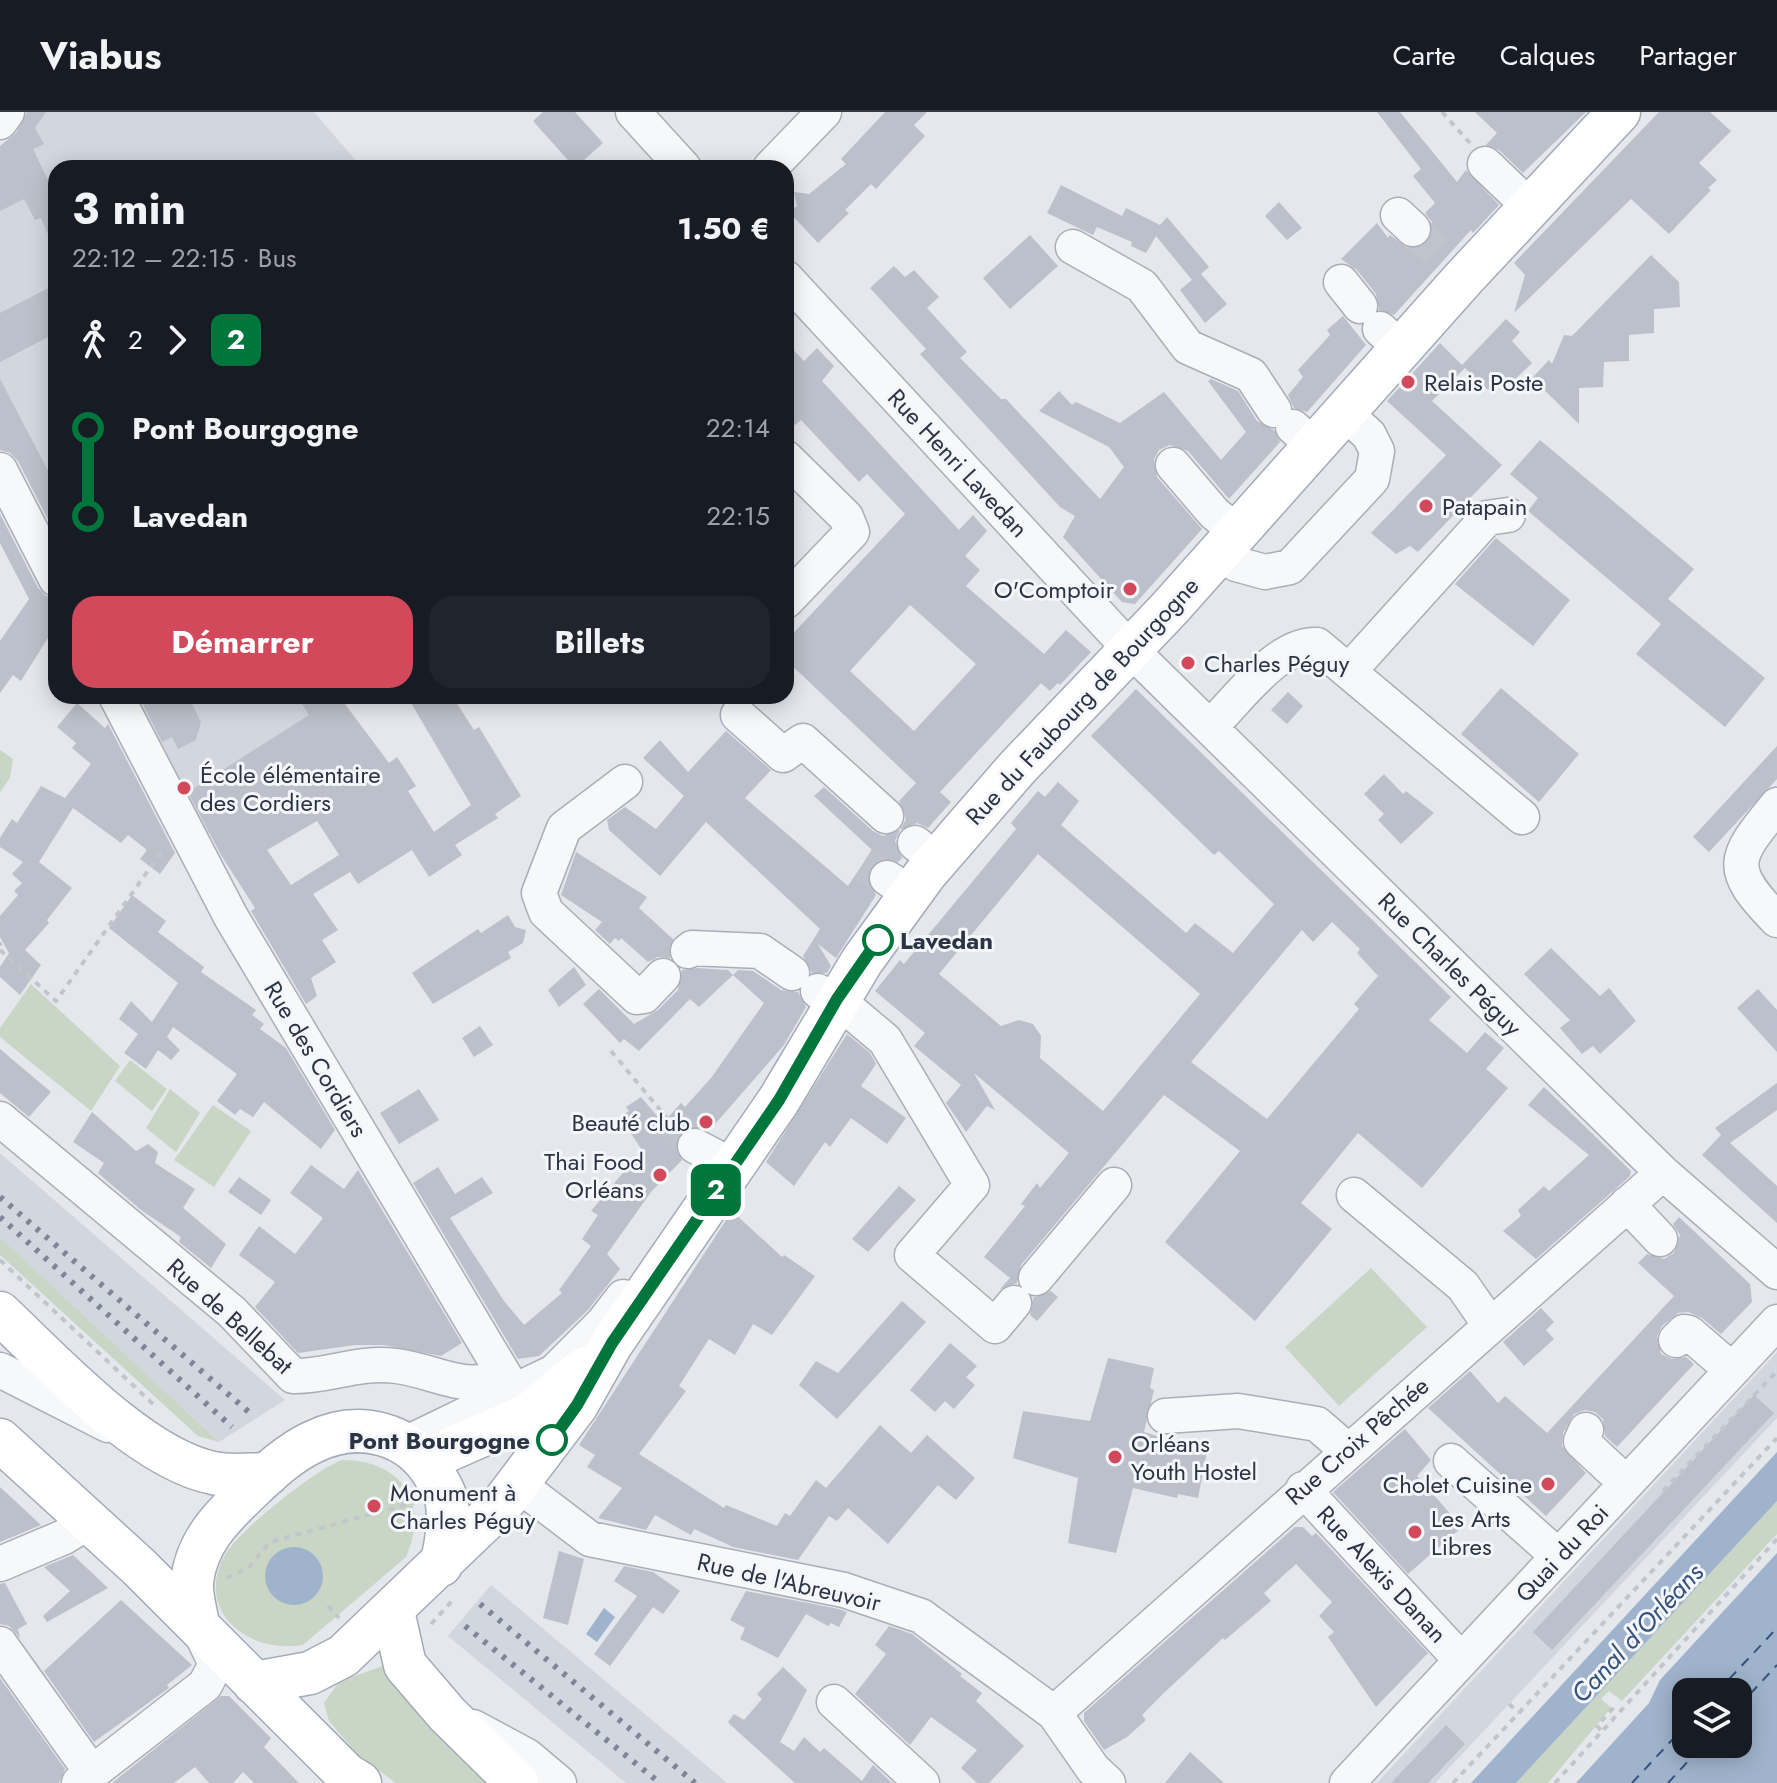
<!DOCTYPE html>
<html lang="fr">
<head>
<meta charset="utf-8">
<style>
  body { margin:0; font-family:Jost,sans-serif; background:#20242c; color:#f1f3f6; height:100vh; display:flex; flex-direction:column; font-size:30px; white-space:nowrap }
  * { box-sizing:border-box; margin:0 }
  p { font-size:26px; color:#9ea1a6 }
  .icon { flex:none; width:44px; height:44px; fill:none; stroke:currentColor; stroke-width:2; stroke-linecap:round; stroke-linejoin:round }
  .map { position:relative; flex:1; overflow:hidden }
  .sheet { position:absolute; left:48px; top:48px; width:746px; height:544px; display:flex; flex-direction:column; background:#171b24; border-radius:24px; box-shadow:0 4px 20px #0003 }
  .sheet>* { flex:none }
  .badge { padding:0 16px; border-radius:12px; font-size:28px; line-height:52px }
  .tools { position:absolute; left:1672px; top:1566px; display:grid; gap:16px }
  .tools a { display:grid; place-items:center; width:80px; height:80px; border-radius:16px; background:#171b24; box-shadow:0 4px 20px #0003; font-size:40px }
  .map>.badge { position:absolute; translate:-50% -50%; box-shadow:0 0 0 4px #fff }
  .legs { display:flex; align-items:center; gap:12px; height:88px; padding:0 24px; font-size:26px }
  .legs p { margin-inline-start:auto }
  .overview { display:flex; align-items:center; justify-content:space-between; height:136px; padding:0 24px }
  h1 { font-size:44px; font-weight:700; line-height:60px }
  .button { display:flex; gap:16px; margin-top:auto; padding:16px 24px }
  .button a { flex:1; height:92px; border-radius:24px; background:#d1495b; color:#fff; font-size:32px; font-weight:700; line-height:92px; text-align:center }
  .button a+a { background:#20242c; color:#f1f3f6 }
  ul { padding:0 24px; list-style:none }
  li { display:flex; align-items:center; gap:28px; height:88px; font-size:30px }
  li i { display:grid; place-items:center; width:12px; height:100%; margin:0 10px; background:currentColor }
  li i::after { content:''; width:20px; height:20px; margin:-10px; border:6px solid; border-radius:50%; background:#171b24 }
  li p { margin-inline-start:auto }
  li:first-child i { background:linear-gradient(#0000 50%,currentColor 0) }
  li:last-child i { background:linear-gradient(currentColor 50%,#0000 0) }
  header { display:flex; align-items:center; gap:48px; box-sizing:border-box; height:112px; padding:0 40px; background:#171b24; border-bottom:2px solid #363941 }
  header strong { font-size:38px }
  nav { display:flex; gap:44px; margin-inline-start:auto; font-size:28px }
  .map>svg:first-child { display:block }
</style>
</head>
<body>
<header>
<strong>Viabus</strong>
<nav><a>Carte</a><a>Calques</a><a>Partager</a></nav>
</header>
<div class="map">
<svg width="1777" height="1671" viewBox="0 0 1777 1671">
  <rect width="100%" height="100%" fill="#e4e7ec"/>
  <path fill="#d2d6de" d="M40,0H314L362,56H56V408L0,300V54Z
    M134,584H336L365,624L205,724Z
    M0,1041L285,1288L219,1330L0,1126Z
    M1777,1240V1306L1435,1671H1377Z
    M491,1473L727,1671H626L448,1524Z"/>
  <path fill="#c9d6c5" d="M0,638L13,647L10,666L0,680Z
    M31,872L120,954L91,999L0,925V916Z
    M130,948L167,977L152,999L115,969Z
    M170,977L200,1001L176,1040L146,1016Z
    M213,993L251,1019L214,1075L174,1048Z
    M0,1126L8,1133L219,1330L198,1324L0,1143Z
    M1371,1156L1427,1215L1339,1294L1285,1235Z
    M342,1348C401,1348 430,1390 406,1445L303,1533C249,1542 196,1501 223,1446C236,1420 315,1358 342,1348Z
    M1777,1389V1422L1622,1589L1609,1579L1601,1587L1611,1596L1548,1671H1516Z
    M385,1553L500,1671H396L359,1644L329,1609L324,1591L339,1570Z"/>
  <path fill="#9fb4cc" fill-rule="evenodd" d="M1777,1340V1389L1516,1671H1471Z
    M265 1464a29 29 0 1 1 58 0a29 29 0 1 1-58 0Z
    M1777,1441V1671H1576L1649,1591L1660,1568ZM1738,1580V1632H1686V1580Z
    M604,1496L615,1505L597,1530L586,1522Z"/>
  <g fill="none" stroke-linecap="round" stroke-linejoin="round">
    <path stroke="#34527a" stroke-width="2" stroke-dasharray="10 8" stroke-linecap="butt" d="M1717,1580L1777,1516
      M1738,1595L1777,1553
      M1632,1671L1686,1613
      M1668,1671L1704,1632"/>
  </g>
  <path fill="#bbc0ca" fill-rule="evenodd" d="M27,0H46L35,16L44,32L33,37L56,85V141L41,106L35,108L24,87L0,99V34L16,21Z
    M543,0H575L603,31L575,56L533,9Z
    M885,0H927L914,13L925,24L876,77L871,72L845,98L849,101L818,131L789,100L797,94L794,80L809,82L846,52L841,47Z
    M1377,0H1400L1457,70L1466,58L1499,93L1473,121L1471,118L1394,203L1379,198L1376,182L1357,158L1341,147L1377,111L1388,126L1390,123L1408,136H1420L1432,122V110L1425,101L1435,91L1413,64L1421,57Z
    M1475,0H1586L1523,61L1499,38L1486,33L1497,21Z
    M1659,0H1710L1731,19L1699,51L1717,68L1708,76L1711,78L1669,122L1631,87L1514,201L1525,163L1514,151Z
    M1061,73L1122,104L1126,96L1160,113L1167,105L1209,155L1201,162L1227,192L1205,211L1180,178L1192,168L1156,124L1146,141L1131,134L1132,130L1097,115L1093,123L1047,101Z
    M1279,90L1302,116L1287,128L1265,104Z
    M1030,123L1058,154L1010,197L983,166Z
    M1651,143L1679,170L1680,195L1654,197V221L1629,223V249L1604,250L1603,275L1579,276V312L1532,266L1549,248L1552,252L1564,223L1572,224Z
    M894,154L905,165L914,158L939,185L927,196L967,240L960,246L1001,287H1006L1100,387L1124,355L1109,335L1039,299L1059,279L1072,293L1076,290L1120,311L1164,280L1221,348L1246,320L1208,269L1211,267L1238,279L1257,309L1274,318L1280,330L1229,387L1188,339L1170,333L1159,338L1154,347L1157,365L1202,417L1135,492L1122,490L1063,425L1075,404L1060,395L920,242L926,237L870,176Z
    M56,172V221L0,250V201Z
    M1343,204L1366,233L1307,300L1294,296L1288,283L1303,265L1298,258L1330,223L1327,218Z
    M1506,207L1520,220L1512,229L1532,251L1505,277L1498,269L1488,278L1465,256L1432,289L1502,353L1418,440L1410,434L1396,442L1371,421L1446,343L1387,289L1440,231L1462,253Z
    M786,230L804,249L817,236L834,254L822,269L959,418L973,403L987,419L965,444L980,458L966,474L1044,542L1066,518L1091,540L1060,573L1058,571L1050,579L1041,571L940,680L951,690L928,716L917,711L900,718L906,707L899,689L916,671L786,548V529L905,402L867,362L859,370L801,308L795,313L786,304ZM910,493L976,552L914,619L850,559Z
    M0,267L56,374V423L18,349L10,341L0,338Z
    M1540,328L1694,457L1668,487L1765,566L1725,615L1636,542L1661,512L1528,399L1538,386L1510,362Z
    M0,402L38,476L46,484L56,487V513L21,569L13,563L0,581V529L29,487L0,431Z
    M1496,426L1570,488L1533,534L1455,472Z
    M1501,576L1579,642L1539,690L1461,622Z
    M1136,577L1451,885L1429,908L1467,941L1485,920L1504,936L1486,957L1508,976L1422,1076L1358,1021L1301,1091L1332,1117L1255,1209L1165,1130L1240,1039L1164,983L1021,1153L1017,1171L1000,1177L1010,1166L984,1145L1025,1094L1021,1092L1037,1071L1040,1076L1069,1041L974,961L995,998L987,994L966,1020L946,991L961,973L914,934L925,921L875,879L900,848L904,852L1016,717L1011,711L1038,679L1045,685L1058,670L1079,689L1061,713L1186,821L1195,811L1233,841L1274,792L1219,739L1214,743L1091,624ZM1038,742L1200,882L1103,999L1040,946L1041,924L1033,912L1019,908L1001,914L939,862ZM1332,810L1360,837L1357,841L1378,864L1354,892L1359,897L1267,1007L1191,950L1302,818L1313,830Z
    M1288,580L1303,594L1287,612L1271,598Z
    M139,584H188L201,610L196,628L178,637L172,625L162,630Z
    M297,584H339L389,651L397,645L416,674L408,679L434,720L471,693L407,584H452L474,618L479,615L521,684L495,702L498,706L455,733L462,743L429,765L412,738L358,772L350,760L313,782L338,818L322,828L336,850L311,866L317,884L306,892L251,799L255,796L221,743L188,680L309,603ZM317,709L339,743L291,773L267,738Z
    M77,591L105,616L108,612L175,741L160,762L140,747L147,738L128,723L121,731L73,696L39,750L72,776L47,808L49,811L25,838L41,853L20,883L0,865V855L9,841L0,825V804L18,783L14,779L22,771L12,762L23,750L0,735V726L12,707L17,711L41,674L65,686L91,652L72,636L76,631L57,615Z
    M726,619L771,658L745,686L848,774L872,738L814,684L824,675L873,719L883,724L900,718L895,729L902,746L898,750L878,748L871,755L867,766L876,783L836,846L818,832L831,854L827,861H812L803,844L820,817L706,710L660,764L609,718L607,708L625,695L656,717L684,684L643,646L660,628L688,660Z
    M1777,634V667L1709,740L1693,725Z
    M1384,662L1403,682L1406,679L1434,701L1401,732L1378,708L1384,702L1364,682Z
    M576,740L647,785L639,796L673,827L670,846L658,845L648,850L621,826L619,829L615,826L610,832L595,818L602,810L561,783Z
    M132,783L166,809L158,820L204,855L201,860L256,898L252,903L264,912L260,917L286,936L335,1018L321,1037L264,990L253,1005L240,997L235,1003L217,989L237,962L173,915L167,925L180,938L171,948L158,938L146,957L124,941L138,922L119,907L131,889L152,910L178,871L109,816Z
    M508,803L515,815L526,818L523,831L508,840L511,846L433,892L412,861L478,817L481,821Z
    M1551,836L1600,884L1609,876L1636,909L1600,942L1593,934L1582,942L1560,916L1570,908L1524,862Z
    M574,855L586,873L559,895L548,878Z
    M697,856L728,858L733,863L699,895L690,887L639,939L624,927L620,931L583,892L599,877L634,912L658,898L678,878L682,858Z
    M738,858L753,859L781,878L798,880L806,895L784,933L709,1019L693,1014L678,1024L675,1036L682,1048L651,1080L607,1142L620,1157L588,1198L539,1244L518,1247L413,1071L438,1055L455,1082L482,1065L493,1081L450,1106L504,1189L524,1213L562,1181L559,1178L591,1134L582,1127L598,1103L591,1099L642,1038L620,1005L629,999L626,995L641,985L663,1011L681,991L685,995L711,966L764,891L733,863Z
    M1758,877L1777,898V940L1737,896Z
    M480,914L493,933L474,945L462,926Z
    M847,922L870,941L876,952L861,974L906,1006L887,1032L851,1006L830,1035L825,1030L794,1074L766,1050Z
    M0,937L51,980L29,1005L0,981Z
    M1777,971V998L1730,1031L1777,1074V1111L1702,1043L1721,1023L1715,1016Z
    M1544,975L1631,1059L1630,1064L1536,1147L1503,1119L1521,1104L1518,1098L1544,1074L1549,1079L1589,1043L1528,993Z
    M419,977L439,1008L399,1032L380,1001Z
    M92,1000L136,1039L148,1032L158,1040L155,1051L195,1077L183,1096L226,1132L211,1156L179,1130L181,1125L141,1098L98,1061L104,1051L73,1030Z
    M311,1053L344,1077L358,1058L462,1231L441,1244L384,1233H355L298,1241L255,1195L275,1170L239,1143L259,1114L295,1142L323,1106L290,1081Z
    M239,1065L271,1088L261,1103L228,1080Z
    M899,1074L916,1088L868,1140L852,1127Z
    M732,1099L782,1145L784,1143L815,1164L772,1223L753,1212L735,1243L709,1227L679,1274L686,1279L639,1342L724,1396L726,1393L777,1414L785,1401L790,1404L816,1368L826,1376L880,1313L911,1341L927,1323L975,1366L956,1388L938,1373L888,1432L848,1396L837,1409L829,1404L798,1448L733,1435L694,1417L691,1423L655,1403L646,1418L598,1406L622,1376L587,1355L595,1343L579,1333Z
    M1679,1105L1750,1172L1752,1190L1721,1222L1702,1206L1688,1200L1678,1201L1662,1214L1657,1224L1661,1242L1672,1247L1686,1245L1694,1252L1617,1335L1605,1324L1603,1307L1595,1300L1585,1298L1574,1302L1563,1321L1562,1334L1586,1361L1546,1404L1428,1296L1470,1259L1498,1291L1505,1284L1547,1321L1674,1184L1638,1151L1647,1142L1664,1147L1674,1141L1680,1123L1673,1112Z
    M1051,1179L1058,1185L1037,1209L1030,1203L1033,1186Z
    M902,1189L926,1210L837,1307L799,1273L816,1249L838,1261Z
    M1541,1196L1554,1210L1546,1218L1554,1227L1524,1254L1503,1230Z
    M950,1231L977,1254L966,1265L975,1273L954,1297L945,1289L935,1300L910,1278Z
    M1108,1246L1154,1256L1150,1276L1154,1278L1144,1320L1207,1339L1198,1386L1178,1382L1177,1386L1133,1376L1116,1441L1068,1431L1078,1366L1013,1346L1023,1299L1090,1309Z
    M1754,1283L1774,1301L1552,1538L1533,1520Z
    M1405,1317L1431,1348L1417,1364L1462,1415L1408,1462L1333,1380Z
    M0,1375L41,1413L0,1430Z
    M1295,1415H1303L1312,1424L1316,1421L1428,1541L1376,1595L1328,1525L1334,1520L1319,1504L1332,1490L1296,1452L1264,1481L1271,1489L1225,1528L1223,1526L1167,1578L1142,1603L1146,1608L1127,1625L1104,1638L1084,1609V1601Z
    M559,1439L584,1447L568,1513L543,1506Z
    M73,1443L108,1476L47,1510L43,1504L70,1479L44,1455Z
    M624,1454L653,1460L680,1479L663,1502L653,1495L610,1554L594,1542L637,1484L614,1469Z
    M5,1471L27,1512L18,1517L20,1526L9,1514L0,1512V1472Z
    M746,1479L839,1497L847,1500L839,1515L831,1511L828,1514L806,1502L778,1546L740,1527L745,1516L730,1508Z
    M121,1488L192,1553L167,1573L169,1576L94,1630L44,1559Z
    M889,1514L912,1522L962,1562L960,1564L982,1581L976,1589L1024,1634L989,1671H977L961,1656L977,1638L931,1605L910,1633L855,1582L886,1542L875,1533Z
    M783,1555L807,1578L780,1630L794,1639L804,1625L820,1640L824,1636L862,1669L873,1653L892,1671H795L735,1617L728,1610L734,1602L744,1608L762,1587L757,1582Z
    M0,1566L65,1657L59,1671H0Z
    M221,1584H229L271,1626L264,1635L299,1671H254L243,1660L233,1671H209L195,1655L174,1671H112Z
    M1446,1613L1465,1632L1428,1671H1391Z
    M1190,1640L1224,1671H1165Z"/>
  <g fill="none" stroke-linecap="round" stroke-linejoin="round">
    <path stroke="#bfc3cb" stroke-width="34" stroke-dasharray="34 17" stroke-linecap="butt" d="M1413,117L1446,149
      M863,752L887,766
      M671,1011L695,1034"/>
    <g stroke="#a9aeb7" stroke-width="37">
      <path id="minor" d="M633,0L684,56
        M0,10L7,0
        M1485,52L1530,95
        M770,56L824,0
        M1398,103L1413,117
        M1073,135L1142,174L1188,235L1251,263L1274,298
        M786,166L1130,537L1663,1061L1777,1160
        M1341,170L1360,194
        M1380,217L1401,236
        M1293,315L1315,335
        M786,346L846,405L852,420L786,489
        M1173,353L1214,401L1237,420
        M0,358L56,467
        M1219,440L1236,452L1265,460L1290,455L1372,367L1377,339L1369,323L1345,301
        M1349,559L1487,406L1508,403
        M116,584L231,805L528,1303
        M738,603L783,643L803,629L886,704
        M1210,615C1238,588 1277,531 1317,533L1522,705
        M625,670L564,716L539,781L546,800L637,885L644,884L663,864
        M1777,693C1734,746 1725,755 1777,808
        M915,731L937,748
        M887,766L911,781
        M688,839L692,836L760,839L792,861
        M818,879L848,897L885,928L972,1073L912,1143L995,1214L1014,1191
        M0,1007L232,1200L293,1264C329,1265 356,1249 397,1254C437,1259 464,1282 504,1263
        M695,1034L733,1054
        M1354,1083L1463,1174L1490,1213
        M1627,1092L1660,1127
        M1036,1166L1114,1073
        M1676,1228L1684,1220L1689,1221L1732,1258
        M0,1258L108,1313
        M1165,1304L1238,1299L1317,1312L1347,1338
        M1586,1318L1581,1329L1626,1371
        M407,1331L554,1260L603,1211L623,1185
        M1451,1349L1558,1444
        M519,1373L590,1427L844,1478L921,1504L1054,1601L1093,1657L1108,1671
        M1303,1377L1461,1548
        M0,1452L64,1425L90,1409
        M0,1532L92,1661
        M834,1590L922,1671
        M1054,1601L1663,1061
        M473,1615L527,1644L559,1671
        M79,1671L205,1573L216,1552L199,1517
        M1347,1671L1777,1210"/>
    </g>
    <g stroke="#a3abb8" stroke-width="45">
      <path id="major" d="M0,1201C53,1251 140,1346 213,1361C230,1365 250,1362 268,1362
        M0,1328L139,1455L347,1663L360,1671
        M426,1348L528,1303L585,1256
        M393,1499L405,1553L447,1602L517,1671
        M198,1513C196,1499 191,1484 192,1470C196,1432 219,1408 245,1383C265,1364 287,1342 313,1330C358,1308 410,1320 435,1364C440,1373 446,1382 447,1392C450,1413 446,1433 441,1453
        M254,1571L310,1561L343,1544L502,1392L577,1293L612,1231L779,988L862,849L926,761L1017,656L1169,497L1464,166L1619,0"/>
    </g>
    <path stroke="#c2c5cb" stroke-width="4" stroke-dasharray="6 6" stroke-linecap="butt" d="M1442,0L1470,31
      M0,830V834
      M0,838L56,889L164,736
      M611,939L671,1011
      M0,1148L153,1292
      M1133,1334L1148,1325
      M1663,1379L1777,1259
      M227,1466L248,1456L270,1430L415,1390
      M328,1494L339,1506
      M431,1512L452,1489
      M1509,1592L1519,1601
      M1601,1618L1597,1614L1614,1595
      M1453,1671L1777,1326
      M1555,1671L1777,1427"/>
    <use href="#minor" stroke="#f7f8fa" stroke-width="34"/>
    <use href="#major" stroke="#fff" stroke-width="42"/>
    <path stroke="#7d8696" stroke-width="6" stroke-dasharray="4 8" stroke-linecap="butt" d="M0,1085L250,1301
      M0,1105L232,1315
      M480,1492L695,1671
      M465,1514L660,1671"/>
  </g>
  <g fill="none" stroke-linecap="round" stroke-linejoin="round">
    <g stroke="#fff" stroke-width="18">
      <path id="line-1" d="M552,1328L577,1293L612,1231L779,988L837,887L878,828"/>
    </g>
    <use href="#line-1" stroke="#00763c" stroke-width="12"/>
  </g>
  <g fill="#d1495b" stroke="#f4f6f9" stroke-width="3">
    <circle cx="1408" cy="270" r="8"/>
    <circle cx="1426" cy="394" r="8"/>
    <circle cx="1130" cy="477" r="8"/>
    <circle cx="1188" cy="551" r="8"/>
    <circle cx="184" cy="676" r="8"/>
    <circle cx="706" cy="1010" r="8"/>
    <circle cx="660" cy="1063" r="8"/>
    <circle cx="1115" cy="1345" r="8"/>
    <circle cx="1548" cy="1372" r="8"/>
    <circle cx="374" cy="1394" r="8"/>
    <circle cx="1415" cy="1420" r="8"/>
  </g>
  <g fill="#fff" stroke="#00763c" stroke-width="4">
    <circle cx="878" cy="828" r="14"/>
    <circle cx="552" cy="1328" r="14"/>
  </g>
  <g text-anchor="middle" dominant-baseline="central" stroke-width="6" stroke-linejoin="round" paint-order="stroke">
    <g font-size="24" fill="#2b3445" stroke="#f4f6f9" text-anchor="start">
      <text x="1424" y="270">Relais Poste</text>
      <text x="1442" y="394">Patapain</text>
      <text x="1114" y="477" text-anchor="end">O'Comptoir</text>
      <text x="1204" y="551">Charles Péguy</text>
      <text x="200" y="662">École élémentaire<tspan x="200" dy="28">des Cordiers</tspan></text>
      <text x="690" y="1010" text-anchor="end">Beauté club</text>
      <text x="644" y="1049" text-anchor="end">Thai Food<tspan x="644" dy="28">Orléans</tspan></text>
      <text x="1131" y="1331">Orléans<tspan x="1131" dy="28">Youth Hostel</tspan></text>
      <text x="1532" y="1372" text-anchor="end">Cholet Cuisine</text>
      <text x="390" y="1380">Monument à<tspan x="390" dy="28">Charles Péguy</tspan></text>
      <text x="1431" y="1406">Les Arts<tspan x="1431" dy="28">Libres</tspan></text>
    </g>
    <g font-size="24" fill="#2b3445" stroke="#f4f6f9">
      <text transform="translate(958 351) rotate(47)">Rue Henri Lavedan</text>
      <text transform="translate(1082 589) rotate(-47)">Rue du Faubourg de Bourgogne</text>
      <text transform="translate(1450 852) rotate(45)">Rue Charles Péguy</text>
      <text transform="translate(316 947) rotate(59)">Rue des Cordiers</text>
      <text transform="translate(230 1204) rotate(42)">Rue de Bellebat</text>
      <text transform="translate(1357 1329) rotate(-41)">Rue Croix Pêchée</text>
      <text transform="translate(1562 1441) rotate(-47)">Quai du Roi</text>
      <text transform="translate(1382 1462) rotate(47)">Rue Alexis Danan</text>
      <text transform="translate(789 1470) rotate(13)">Rue de l'Abreuvoir</text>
    </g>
    <g font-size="24" font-weight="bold" fill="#2b3445" stroke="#f4f6f9" text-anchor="start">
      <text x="900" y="828">Lavedan</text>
      <text x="530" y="1328" text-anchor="end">Pont Bourgogne</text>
    </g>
    <g font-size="26" font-style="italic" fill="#34527a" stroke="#f4f6f9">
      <text transform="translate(1637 1521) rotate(-47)">Canal d'Orléans</text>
    </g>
  </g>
</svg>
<div class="tools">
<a><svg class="icon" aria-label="layers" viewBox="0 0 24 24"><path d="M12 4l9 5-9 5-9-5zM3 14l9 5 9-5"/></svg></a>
</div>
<b class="badge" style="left:716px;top:1078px;background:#00763c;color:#fff">2</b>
<section class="sheet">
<div class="overview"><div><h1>3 min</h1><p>22:12 – 22:15 · Bus</p></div><b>1.50 €</b></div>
<div class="legs"><svg class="icon" aria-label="walk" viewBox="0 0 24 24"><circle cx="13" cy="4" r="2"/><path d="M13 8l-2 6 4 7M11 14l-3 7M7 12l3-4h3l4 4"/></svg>2<svg class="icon" aria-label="forward" viewBox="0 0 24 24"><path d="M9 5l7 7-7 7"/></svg><b class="badge" style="background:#00763c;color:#fff">2</b></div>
<ul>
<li><i style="color:#00763c"></i><b>Pont Bourgogne</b><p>22:14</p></li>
<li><i style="color:#00763c"></i><b>Lavedan</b><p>22:15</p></li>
</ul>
<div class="button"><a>Démarrer</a><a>Billets</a></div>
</section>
</div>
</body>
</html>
